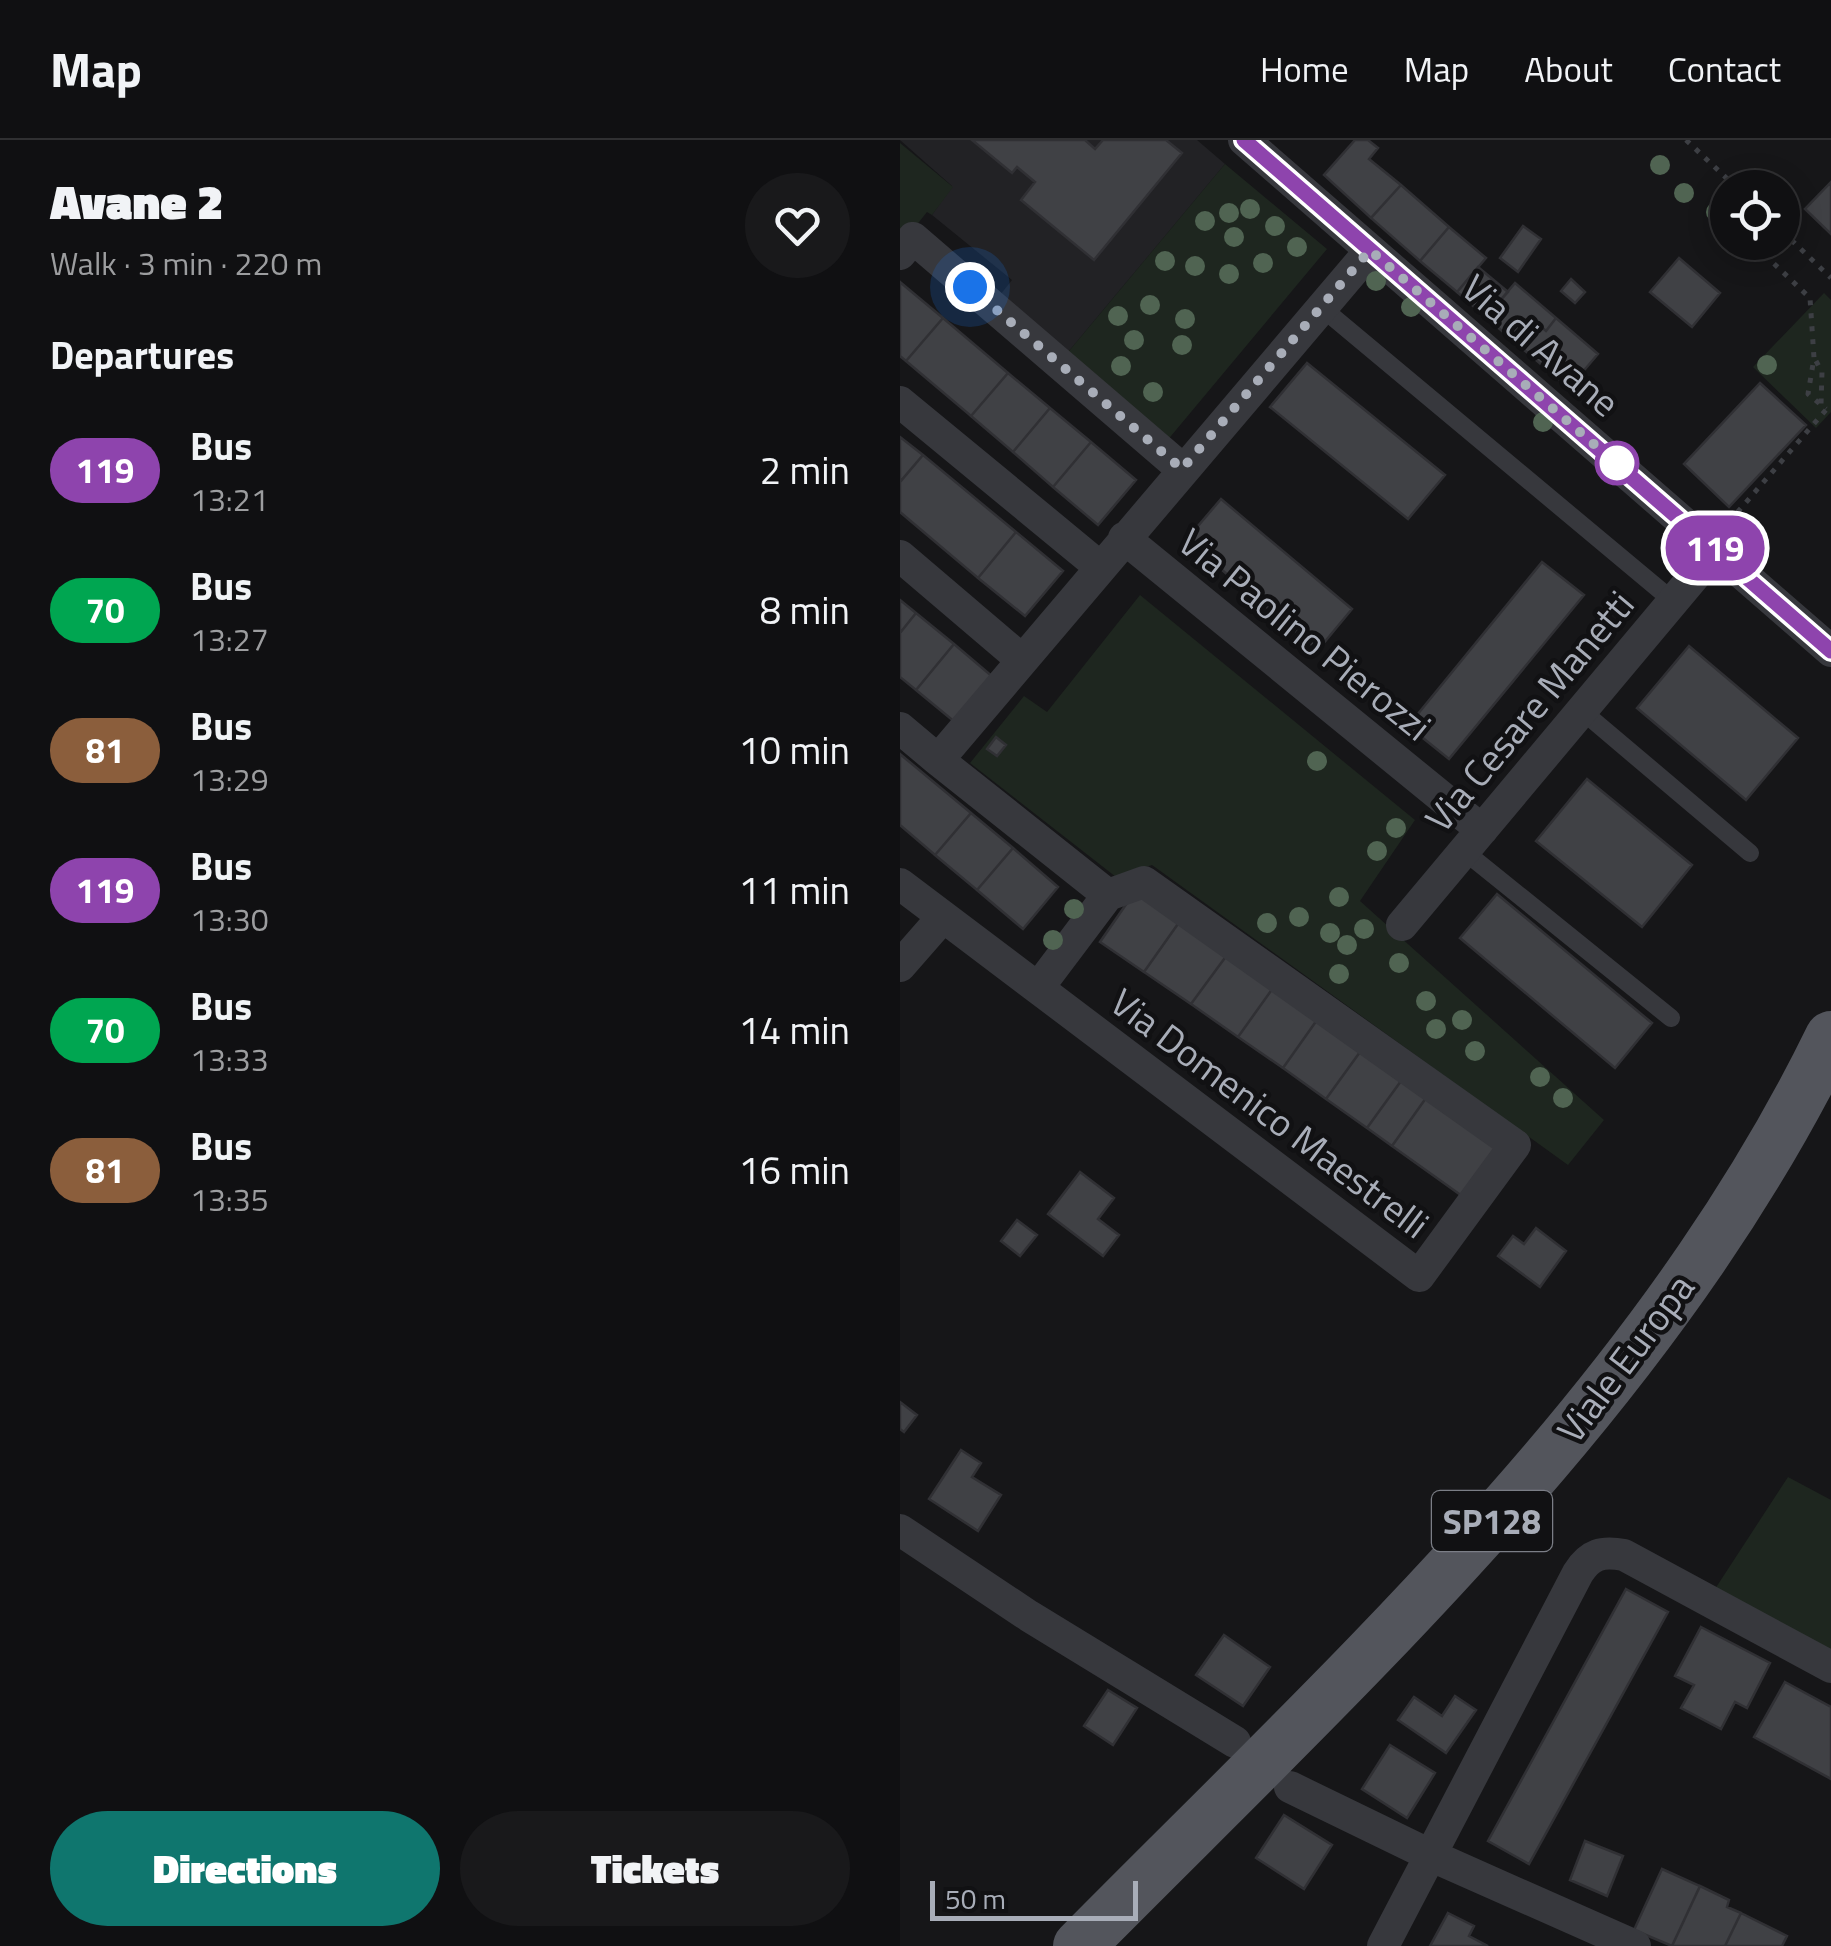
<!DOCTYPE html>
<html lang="en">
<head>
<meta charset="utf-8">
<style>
  body { margin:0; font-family:"Titillium Web",sans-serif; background:#19191b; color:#f1f3f6; height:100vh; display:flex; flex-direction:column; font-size:38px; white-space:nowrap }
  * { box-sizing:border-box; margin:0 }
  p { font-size:32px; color:#9c9d9f }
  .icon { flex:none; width:55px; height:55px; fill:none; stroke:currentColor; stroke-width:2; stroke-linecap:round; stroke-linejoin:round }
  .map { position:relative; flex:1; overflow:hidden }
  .sheet { display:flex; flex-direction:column; background:#101012; width:900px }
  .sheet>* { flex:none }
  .badge { padding:0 20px; border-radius:32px; font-size:35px; line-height:65px }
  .tools { position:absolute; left:810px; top:30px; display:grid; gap:20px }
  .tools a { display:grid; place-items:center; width:90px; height:90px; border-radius:50%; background:#101012; box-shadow:0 5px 25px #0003,0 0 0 2px #303032; font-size:50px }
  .scale { position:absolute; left:30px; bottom:25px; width:208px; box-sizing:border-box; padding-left:10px; border:5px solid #a8adb8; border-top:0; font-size:28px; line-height:35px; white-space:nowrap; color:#a8adb8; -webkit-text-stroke:8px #111113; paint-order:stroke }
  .you { position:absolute; width:50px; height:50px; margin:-25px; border:8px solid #fff; border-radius:50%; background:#1a73e8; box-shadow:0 0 0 15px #1a73e833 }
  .map>.badge { position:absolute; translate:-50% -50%; box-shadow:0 0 0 5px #fff }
  h2 { padding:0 50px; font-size:38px; line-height:90px }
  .round { display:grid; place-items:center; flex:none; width:105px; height:105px; border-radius:52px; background:#19191b }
  .head { display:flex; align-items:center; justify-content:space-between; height:170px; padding:0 50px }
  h1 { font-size:48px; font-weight:800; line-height:75px }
  .cta { display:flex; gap:20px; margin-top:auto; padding:20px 50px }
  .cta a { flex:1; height:115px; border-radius:60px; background:#0f766e; color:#fff; font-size:40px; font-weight:800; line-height:115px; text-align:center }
  .cta a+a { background:#19191b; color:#f1f3f6 }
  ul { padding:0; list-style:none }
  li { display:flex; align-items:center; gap:30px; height:140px; padding:0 50px }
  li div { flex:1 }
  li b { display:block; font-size:38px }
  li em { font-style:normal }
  li .badge { min-width:110px; font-weight:700; text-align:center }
  header { display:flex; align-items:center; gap:60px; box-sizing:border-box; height:140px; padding:0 50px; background:#101012; border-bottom:2px solid #303032 }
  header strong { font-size:48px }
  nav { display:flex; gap:55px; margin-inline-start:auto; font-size:35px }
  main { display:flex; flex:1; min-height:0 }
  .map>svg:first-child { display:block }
</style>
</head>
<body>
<header>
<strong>Map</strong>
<nav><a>Home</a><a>Map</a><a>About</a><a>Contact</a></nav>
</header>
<main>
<section class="sheet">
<div class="head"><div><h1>Avane 2</h1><p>Walk · 3 min · 220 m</p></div><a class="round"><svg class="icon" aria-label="heart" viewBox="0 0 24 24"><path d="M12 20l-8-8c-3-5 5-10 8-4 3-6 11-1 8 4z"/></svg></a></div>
<h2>Departures</h2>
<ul>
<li><span class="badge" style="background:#8e44ad;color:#fff">119</span><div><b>Bus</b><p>13:21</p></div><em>2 min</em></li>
<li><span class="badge" style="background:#00a651;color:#fff">70</span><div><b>Bus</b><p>13:27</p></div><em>8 min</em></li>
<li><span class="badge" style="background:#8b5e3c;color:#fff">81</span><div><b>Bus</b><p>13:29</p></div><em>10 min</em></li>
<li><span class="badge" style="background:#8e44ad;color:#fff">119</span><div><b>Bus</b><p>13:30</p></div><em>11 min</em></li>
<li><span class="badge" style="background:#00a651;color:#fff">70</span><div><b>Bus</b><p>13:33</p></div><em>14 min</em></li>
<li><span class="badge" style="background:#8b5e3c;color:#fff">81</span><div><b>Bus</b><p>13:35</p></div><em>16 min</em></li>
</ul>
<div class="cta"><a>Directions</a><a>Tickets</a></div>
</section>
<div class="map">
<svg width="931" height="1806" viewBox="0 0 931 1806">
  <rect width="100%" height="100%" fill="#161618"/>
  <path fill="#222225" d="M0,0H297L325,24L164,217L96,160L112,140L32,75L52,46Z"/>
  <path fill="#1e261f" d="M0,3L53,47L32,75L27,72L0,106Z
    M325,24L427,109L266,302L164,217Z
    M924,153L931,160V272L916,288L853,227Z
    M240,455L515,680L460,761L704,980L668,1025L252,725L216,737L70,623L124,556L147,572Z
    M888,1337L931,1360V1513L815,1449Z"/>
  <path fill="#404145" stroke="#303034" stroke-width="2.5" d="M72,0H185L195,9L203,0H266L282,13L194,120L121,60L135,42L117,27L112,33Z
    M455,0H468L478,8L469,19L501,45L471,78L424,35Z
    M931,42V94L905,69Z
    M501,45L549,87L520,121L471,78Z
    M623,86L641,99L618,132L600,118Z
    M549,87L586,118L557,152L520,121Z
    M779,118L820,153L792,187L750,152Z
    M578,127L608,152L586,177L557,152Z
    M671,139L685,152L675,163L661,151Z
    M0,142L43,178L6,221L0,216Z
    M615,143L656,178L646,191L636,182L617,204L586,177Z
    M43,178L108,233L71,276L6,221Z
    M656,178L698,214L669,248L617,204L636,182L646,191Z
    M407,223L545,335L508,379L370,267Z
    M108,233L150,268L113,312L71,276Z
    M860,243L906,285L829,367L784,324Z
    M150,268L191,302L153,347L113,312Z
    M0,297L23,315L0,342Z
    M191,302L236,340L198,385L153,347Z
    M23,315L116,392L78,438L0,372V342Z
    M321,359L452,469L418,510L286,400Z
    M116,392L163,431L125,476L78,438Z
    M642,422L684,455L549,619L508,586Z
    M0,460L16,473L0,493Z
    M16,473L54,504L16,550L0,537V493Z
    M54,504L94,538L56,583L16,550Z
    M789,506L898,598L846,660L737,568Z
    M96,597L106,605L97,616L87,609Z
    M0,614L71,673L35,715L0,685Z
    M687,639L792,725L742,787L636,701Z
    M71,673L113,708L77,750L35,715Z
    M113,708L158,747L123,789L77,750Z
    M236,750L280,781L244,832L200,802Z
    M597,754L752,883L715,928L560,798Z
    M280,781L327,815L291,864L244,832Z
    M327,815L373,848L338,897L291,864Z
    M373,848L417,880L383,928L338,897Z
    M417,880L460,912L426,959L383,928Z
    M460,912L501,941L467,988L426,959Z
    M501,941L526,958L492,1006L467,988Z
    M526,958L597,1007L562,1056L492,1006Z
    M180,1032L214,1058L198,1079L219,1095L203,1116L148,1074Z
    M117,1080L137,1095L120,1116L101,1101Z
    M636,1088L666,1111L640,1147L598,1116L613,1096L624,1104Z
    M0,1262L17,1275L4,1292L0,1289Z
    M61,1310L81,1323L72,1337L101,1355L78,1391L29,1359Z
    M726,1449L768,1472L629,1724L588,1701Z
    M801,1487L870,1523L847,1568L835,1562L821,1589L781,1568L794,1545L775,1536Z
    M324,1495L370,1527L343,1566L296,1535Z
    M885,1542L931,1567V1639L854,1597Z
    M208,1550L237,1568L213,1605L184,1586Z
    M555,1556L576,1570L546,1613L498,1580L514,1557L542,1576Z
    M490,1605L535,1633L507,1678L462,1649Z
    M384,1675L432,1705L404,1749L356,1718Z
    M685,1701L723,1716L707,1756L670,1740Z
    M762,1729L800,1746L772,1806L734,1790Z
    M800,1746L829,1760L827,1767L841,1773L825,1806H772Z
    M548,1773L574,1786L569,1796L588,1806H530Z
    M841,1773L887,1796L882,1806H825Z"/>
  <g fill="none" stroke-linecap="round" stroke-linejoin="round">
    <path stroke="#3d3f44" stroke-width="5" stroke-dasharray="5 8" stroke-linecap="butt" d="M786,0L837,48
      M882,91L931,138
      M861,102L866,116L910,158L914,218L908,254L926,269
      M916,221L922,232L921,264
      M829,382L931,264"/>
    <path stroke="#37383d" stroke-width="18" d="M421,167L773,461
      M681,570L850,713
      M564,711L771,878"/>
    <path stroke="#37383d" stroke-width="32" d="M344,0L931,511
      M0,114L13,98L282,329
      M0,262L200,427
      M224,398L582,690
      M0,416L121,519
      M0,588L38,620
      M0,744L519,1136L615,1005L244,742L208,755
      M208,755L38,620L470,111
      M502,785L817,409
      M0,826L42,778
      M138,848L208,755
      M0,1390L129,1476L335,1602
      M390,1647L532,1716L735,1806
      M483,1806L678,1433C690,1414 702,1411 724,1415L931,1527"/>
    <path stroke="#53555c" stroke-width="52" d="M179,1806C454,1528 757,1254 931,897"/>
  </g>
  <g fill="#506452">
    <circle cx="760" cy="25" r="10"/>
    <circle cx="784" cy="53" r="10"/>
    <circle cx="350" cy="69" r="10"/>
    <circle cx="816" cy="72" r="10"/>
    <circle cx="329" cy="73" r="10"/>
    <circle cx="305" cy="81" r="10"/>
    <circle cx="375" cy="86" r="10"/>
    <circle cx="334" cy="97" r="10"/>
    <circle cx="397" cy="107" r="10"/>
    <circle cx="265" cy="121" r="10"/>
    <circle cx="363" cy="123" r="10"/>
    <circle cx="295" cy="126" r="10"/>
    <circle cx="329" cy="134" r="10"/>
    <circle cx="476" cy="141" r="10"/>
    <circle cx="250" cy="165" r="10"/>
    <circle cx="511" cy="167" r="10"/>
    <circle cx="218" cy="176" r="10"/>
    <circle cx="285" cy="179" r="10"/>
    <circle cx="234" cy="200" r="10"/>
    <circle cx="282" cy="205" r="10"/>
    <circle cx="867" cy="225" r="10"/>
    <circle cx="221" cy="226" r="10"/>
    <circle cx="253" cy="252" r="10"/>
    <circle cx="643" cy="282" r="10"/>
    <circle cx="417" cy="621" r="10"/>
    <circle cx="496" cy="688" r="10"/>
    <circle cx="477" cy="711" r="10"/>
    <circle cx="439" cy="757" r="10"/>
    <circle cx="174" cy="769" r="10"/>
    <circle cx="399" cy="777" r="10"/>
    <circle cx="367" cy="783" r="10"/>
    <circle cx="464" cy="789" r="10"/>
    <circle cx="430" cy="793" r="10"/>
    <circle cx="153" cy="800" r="10"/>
    <circle cx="447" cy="805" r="10"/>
    <circle cx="499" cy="823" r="10"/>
    <circle cx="439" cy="834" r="10"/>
    <circle cx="526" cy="861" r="10"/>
    <circle cx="562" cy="880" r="10"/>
    <circle cx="536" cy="889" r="10"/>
    <circle cx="575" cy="911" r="10"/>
    <circle cx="640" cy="937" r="10"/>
    <circle cx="663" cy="958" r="10"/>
  </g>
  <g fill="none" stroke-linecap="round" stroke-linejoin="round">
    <g stroke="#fff" stroke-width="22">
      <path id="line" d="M344,0L931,511"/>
    </g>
    <use href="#line" stroke="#8e44ad" stroke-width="15"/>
    <path stroke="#a8adb8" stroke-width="10" stroke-dasharray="0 18" d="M70,147L282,329L470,110L726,332L717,323"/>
  </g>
  <circle fill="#fff" stroke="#8e44ad" stroke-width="5" cx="717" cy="323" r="20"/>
  <g text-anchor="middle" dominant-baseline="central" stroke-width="9" stroke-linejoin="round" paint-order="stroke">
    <rect fill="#111113" stroke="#7b7e86" stroke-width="2.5" x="532" y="1351" width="120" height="60" rx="8"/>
    <g font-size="35" font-weight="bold" fill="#a8adb8">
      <text x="592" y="1381">SP128</text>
    </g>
    <g font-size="38" fill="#a8adb8" stroke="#111113">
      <text transform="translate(641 205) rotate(41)">Via di Avane</text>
      <text transform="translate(405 494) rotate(39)">Via Paolino Pierozzi</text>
      <text transform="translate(629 571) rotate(-50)">Via Cesare Manetti</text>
      <text transform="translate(370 973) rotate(37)">Via Domenico Maestrelli</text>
      <text transform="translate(725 1218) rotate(-53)">Viale Europa</text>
    </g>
  </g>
</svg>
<div class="tools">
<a><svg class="icon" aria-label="locate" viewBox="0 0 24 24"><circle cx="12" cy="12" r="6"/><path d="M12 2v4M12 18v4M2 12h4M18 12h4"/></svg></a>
</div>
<div class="scale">50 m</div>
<div class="you" style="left:70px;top:147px"></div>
<b class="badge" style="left:815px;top:408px;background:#8e44ad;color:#fff">119</b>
</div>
</main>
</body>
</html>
